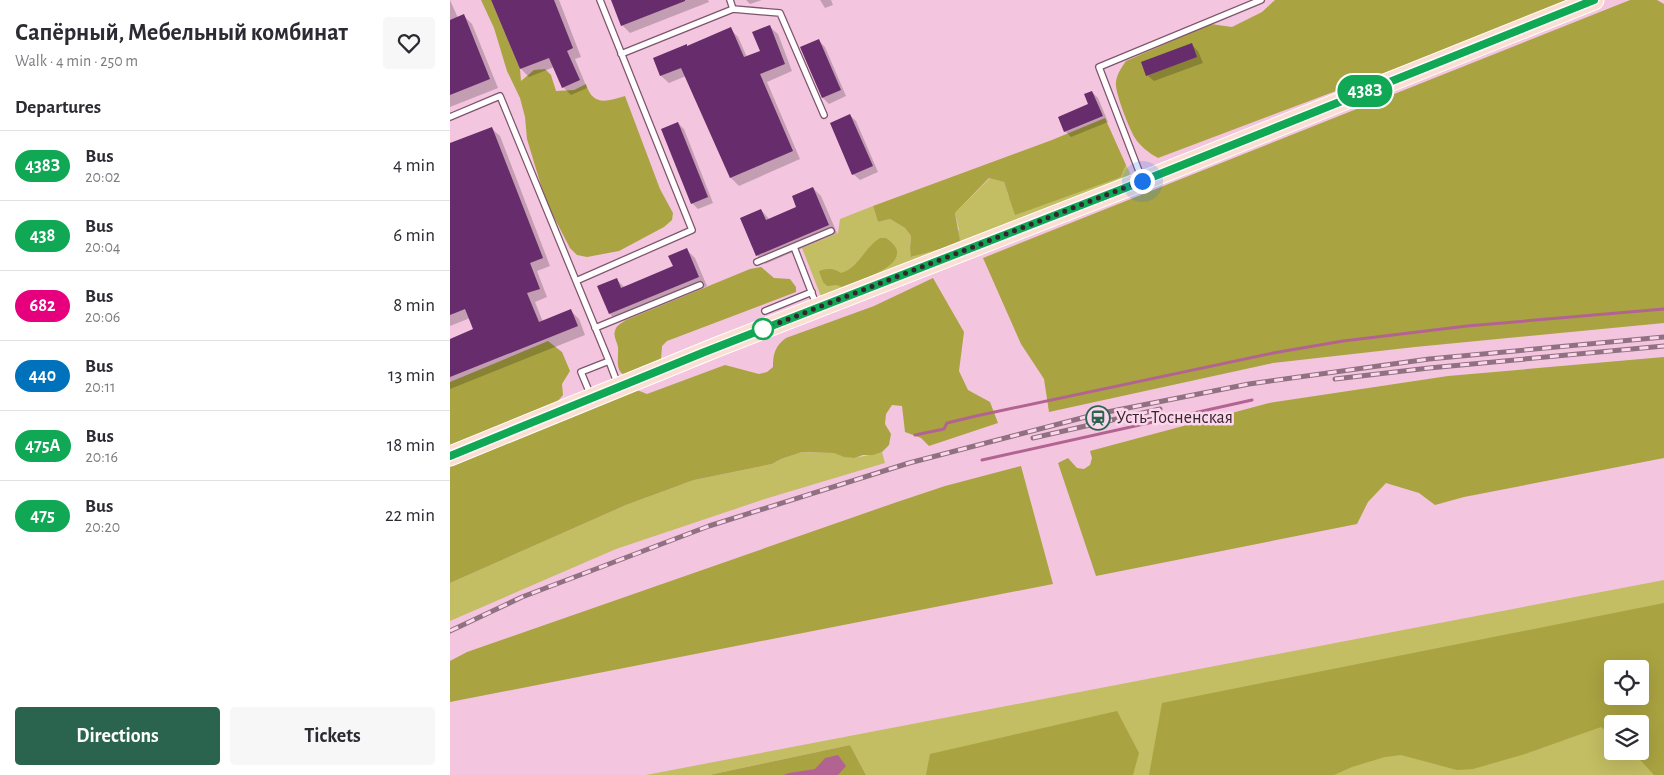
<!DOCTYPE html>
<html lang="en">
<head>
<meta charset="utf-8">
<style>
  body { margin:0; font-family:"Alegreya Sans",sans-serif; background:#f7f7f7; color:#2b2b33; height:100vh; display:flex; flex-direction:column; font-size:19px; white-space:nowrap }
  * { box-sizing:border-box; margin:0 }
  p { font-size:16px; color:#7c7c81 }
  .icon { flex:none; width:28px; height:28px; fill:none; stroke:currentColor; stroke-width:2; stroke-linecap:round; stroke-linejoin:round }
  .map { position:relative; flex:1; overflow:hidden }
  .panel { display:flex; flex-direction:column; background:#fff; width:450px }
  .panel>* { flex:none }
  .badge { padding:0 10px; border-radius:16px; font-size:18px; line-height:32px }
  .buttons { position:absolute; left:1154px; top:660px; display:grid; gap:10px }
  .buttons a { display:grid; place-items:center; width:45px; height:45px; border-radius:5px; background:#fff; box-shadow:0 5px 20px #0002; font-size:25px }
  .you { position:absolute; width:25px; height:25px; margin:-12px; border:4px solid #fff; border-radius:50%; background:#1a73e8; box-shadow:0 0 0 8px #1a73e833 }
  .map>.badge { position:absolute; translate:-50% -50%; box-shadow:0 0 0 2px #fff }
  h2 { padding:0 15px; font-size:19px; line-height:45px }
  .round { display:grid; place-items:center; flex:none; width:52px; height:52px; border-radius:5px; background:#f7f7f7 }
  .overview { display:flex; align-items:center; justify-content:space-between; height:85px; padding:0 15px }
  h1 { font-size:24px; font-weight:600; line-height:38px }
  .action { display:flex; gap:10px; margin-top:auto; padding:10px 15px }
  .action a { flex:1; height:58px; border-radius:5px; background:#2b644e; color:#fff; font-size:20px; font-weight:600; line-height:58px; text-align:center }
  .action a+a { background:#f7f7f7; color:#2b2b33 }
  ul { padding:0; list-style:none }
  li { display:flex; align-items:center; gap:15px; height:70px; padding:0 15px; border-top:1px solid #e1e1e2 }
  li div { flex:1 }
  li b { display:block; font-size:19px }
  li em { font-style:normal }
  li .badge { min-width:55px; font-weight:700; text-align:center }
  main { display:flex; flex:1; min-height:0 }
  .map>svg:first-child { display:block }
</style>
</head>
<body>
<main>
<section class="panel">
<div class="overview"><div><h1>Сапёрный, Мебельный комбинат</h1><p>Walk · 4 min · 250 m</p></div><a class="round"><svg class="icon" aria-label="heart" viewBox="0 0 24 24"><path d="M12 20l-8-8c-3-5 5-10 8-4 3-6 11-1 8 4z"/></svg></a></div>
<h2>Departures</h2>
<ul>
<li><span class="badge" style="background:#10a855;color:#fff">438З</span><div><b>Bus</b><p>20:02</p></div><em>4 min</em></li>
<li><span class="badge" style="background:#10a855;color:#fff">438</span><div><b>Bus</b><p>20:04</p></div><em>6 min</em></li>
<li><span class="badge" style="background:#e6007e;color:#fff">682</span><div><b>Bus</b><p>20:06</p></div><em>8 min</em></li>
<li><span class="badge" style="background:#0072bc;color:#fff">440</span><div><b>Bus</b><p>20:11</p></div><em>13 min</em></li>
<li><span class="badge" style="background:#10a855;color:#fff">475А</span><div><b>Bus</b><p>20:16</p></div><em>18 min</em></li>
<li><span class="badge" style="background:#10a855;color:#fff">475</span><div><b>Bus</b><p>20:20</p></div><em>22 min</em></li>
</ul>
<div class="action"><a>Directions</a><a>Tickets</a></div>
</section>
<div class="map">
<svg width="1214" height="775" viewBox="0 0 1214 775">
  <rect width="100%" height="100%" fill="#f4c5df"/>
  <path fill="#c3bd63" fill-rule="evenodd" d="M676,165L680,173L679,181L372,299L352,248L388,233L390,219L423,206L428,222L440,219L455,228L461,236L460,248L462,257L476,252L509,230L505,213L540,178L554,182L559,197L671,177Z
    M352,452C361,453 378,452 385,453C389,454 392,457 396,457C404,459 425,454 432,452L435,463L318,498L166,549L0,621V583L176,505L244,480L322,464L331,459Z
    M1214,580V775H416L400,745L259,775H196ZM1162,669H1190V696H1162ZM1162,724H1190V751H1162Z"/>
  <path fill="#aaa341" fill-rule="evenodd" d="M31,0H41L70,69L71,81L84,70L95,69L101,75L106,91L124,90L136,84C143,107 157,101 175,96L210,189L223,213L222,220L214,227L169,251L137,257L127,255L120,248L96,202L77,139L75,117L70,98L57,71L44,28Z
    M825,0H1120L1117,4L708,158C699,153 690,146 685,138C679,128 667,97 666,86C665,77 671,68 676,61L761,24L782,27L812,12Z
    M1180,0H1207L1214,4V323L965,347L823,363L599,412L594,379L571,344L533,258Z
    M655,118L676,165L671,177L565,215L554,182L539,178L505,213L510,241L497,247L461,257L460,248L461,236L455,228L440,219L428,222L423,206L602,140Z
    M430,238H436C440,241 448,247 447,253C447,270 406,281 392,287L387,285L377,286L373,282L369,271C377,268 384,268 391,273C409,268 413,249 430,238Z
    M311,267L324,278L340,279L346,287V292L217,341L212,346L211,360L176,376C164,371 169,357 168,347C167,342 163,336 165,331C166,325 172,323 176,320L300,269Z
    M483,278L514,332L509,371L518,390L540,402L548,423L479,446L471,438L455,432L452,406L442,405L436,414L435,424L441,434L439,445L432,452L423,455H413L404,458L394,457L384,453L352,452L331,459L322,464L244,480L176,505L0,583V467L187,390L197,394L275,365L309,374L317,372L323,367C323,354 325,346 336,338L424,306Z
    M98,341L112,352L120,371L112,384L113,395L107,402L97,408L0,445V382Z
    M1214,357V458L1014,497L985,505L969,493L936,483L918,502L907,524L646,576L608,463L618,458L627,468L634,469L640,465L642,458L640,451L819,403L998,376Z
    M571,466L603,584L0,702V661L17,652L447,502L495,486Z
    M1214,603V775H1204L1182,751H1190V724H1162V736L1151,727L1075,754L1023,769L1007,770L951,755L935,757L902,767L884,775H699L712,703ZM1162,669H1190V696H1162Z
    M667,711L689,753L683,775H476L480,754Z
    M400,745L416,775H259Z"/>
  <path fill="#b36392" d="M388,755L396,766L388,775H333L339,773L365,769L375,758Z"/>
  <path fill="#0003" d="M0,0L8,18L14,16L22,24L48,88L0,107Z
    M42,0H109L131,57L125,59L137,88L121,95L113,87L104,67L79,77L71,69Z
    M162,0H258L259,2L180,33L172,25Z
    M296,0H312L300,4Z
    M370,0H381L383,5L375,8Z
    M320,27L328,34L342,71L317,82L350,159L289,186L281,178L236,76L219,83L211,76L204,58L236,45L238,47L280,29L288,37L297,57L311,51Z
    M369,41L375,47L396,96L379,104L373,98L352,48Z
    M742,45L748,51L753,63L704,81L697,75Z
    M642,92L648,98L658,122L621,137L615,131L640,105Z
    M400,115L406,121L428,172L410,180L403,174Z
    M228,123L234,129L263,203L248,209L242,203Z
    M41,128L50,136L100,266L87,271L97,297L85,302L93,322L121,311L129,319L135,335L0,389V340L24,330L20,318L0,326V144Z
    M363,188L371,196L387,233L315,264L307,255L311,210L320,220L348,208Z
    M237,250L245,258L257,286L168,322L160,314L166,279L174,287L224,267Z"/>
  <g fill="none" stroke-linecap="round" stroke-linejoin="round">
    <path stroke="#b36392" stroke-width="3" d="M465,435L494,429L497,423L526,416L823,353L893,341L1017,326L1214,309
      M532,460L802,400"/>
  </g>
  <path fill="#662c6b" d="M41,0H104L123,48L117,51L130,80L112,88L99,58L70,69Z
    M161,0H235V1L171,26Z
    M14,14L40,79L0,95V20Z
    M320,25L335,64L310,74L343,151L280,178L231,68L210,76L203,58L237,44V46L281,27L294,57L310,51L302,32Z
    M369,39L391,90L372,98L350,47Z
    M742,43L747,57L696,76L691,62Z
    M642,91L653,116L614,132L608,117L638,104L634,94Z
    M400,114L423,166L402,175L380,123Z
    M228,122L258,197L241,204L211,129Z
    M42,127L93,258L80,263L90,289L77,293L89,322L121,309L128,326L0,377V339L23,329L15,309L0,315V143Z
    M363,187L379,225L306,256L290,218L311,209L316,220L346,207L342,196Z
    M237,248L249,277L159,314L147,286L167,278L171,288L223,266L218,256Z"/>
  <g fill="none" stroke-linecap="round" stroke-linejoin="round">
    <g stroke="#7e556c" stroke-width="8">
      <path id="lane" d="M283,9L330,13L374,115
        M171,54L283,9L280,0
        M0,117L50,96L159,361
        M692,179L649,67L811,0
        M344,247L366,304
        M307,262L381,231
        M126,281L242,230L150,0
        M315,311L362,292
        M145,328L250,285
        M141,396L131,372L159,361L168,385"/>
    </g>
    <g stroke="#fff" stroke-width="21">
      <path id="primary" d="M0,456L267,347L693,181L1144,0"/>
    </g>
    <use href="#lane" stroke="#fff" stroke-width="5.5"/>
    <use href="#primary" stroke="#fbdfd3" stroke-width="19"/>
    <g stroke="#907182" stroke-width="5">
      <path id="rail" d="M885,379L979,368L1214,346
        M583,438L710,409
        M0,631L72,597L259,526L459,463L647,414L799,384L979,359L1214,337"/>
    </g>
    <use href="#rail" stroke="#fcd6ea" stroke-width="3" stroke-dasharray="9" stroke-linecap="butt"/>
  </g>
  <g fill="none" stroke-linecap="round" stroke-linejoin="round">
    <g stroke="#fff" stroke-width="11">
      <path id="line" d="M0,456L252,353L675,188L1144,0"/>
    </g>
    <use href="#line" stroke="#10a855" stroke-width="8"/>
    <path stroke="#36252e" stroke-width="5" stroke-dasharray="0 9" d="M313,329L692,181"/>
  </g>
  <defs>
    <g id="station-ring" transform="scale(1.25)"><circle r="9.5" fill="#fcd6ea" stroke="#2b644e" stroke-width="1.5"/><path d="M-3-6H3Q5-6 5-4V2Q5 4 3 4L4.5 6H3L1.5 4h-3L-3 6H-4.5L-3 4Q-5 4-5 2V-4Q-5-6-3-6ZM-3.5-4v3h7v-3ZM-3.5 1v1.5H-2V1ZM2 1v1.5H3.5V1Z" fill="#2b644e"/></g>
  </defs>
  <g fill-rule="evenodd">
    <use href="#station-ring" x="648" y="418"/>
  </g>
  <circle fill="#fff" stroke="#10a855" stroke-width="2.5" cx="313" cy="329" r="10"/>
  <g text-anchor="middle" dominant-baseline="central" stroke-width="5" stroke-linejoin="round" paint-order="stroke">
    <g font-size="18" fill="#36252e" stroke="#fcd6ea" text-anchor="start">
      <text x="666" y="418">Усть-Тосненская</text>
    </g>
  </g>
</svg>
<div class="buttons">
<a><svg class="icon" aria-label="locate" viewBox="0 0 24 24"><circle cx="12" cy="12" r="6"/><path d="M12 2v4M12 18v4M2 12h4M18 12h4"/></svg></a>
<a><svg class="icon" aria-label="layers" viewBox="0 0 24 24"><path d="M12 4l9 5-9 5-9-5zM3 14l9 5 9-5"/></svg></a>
</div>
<div class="you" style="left:692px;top:181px"></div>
<b class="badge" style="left:915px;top:91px;background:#10a855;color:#fff">438З</b>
</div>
</main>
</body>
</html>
